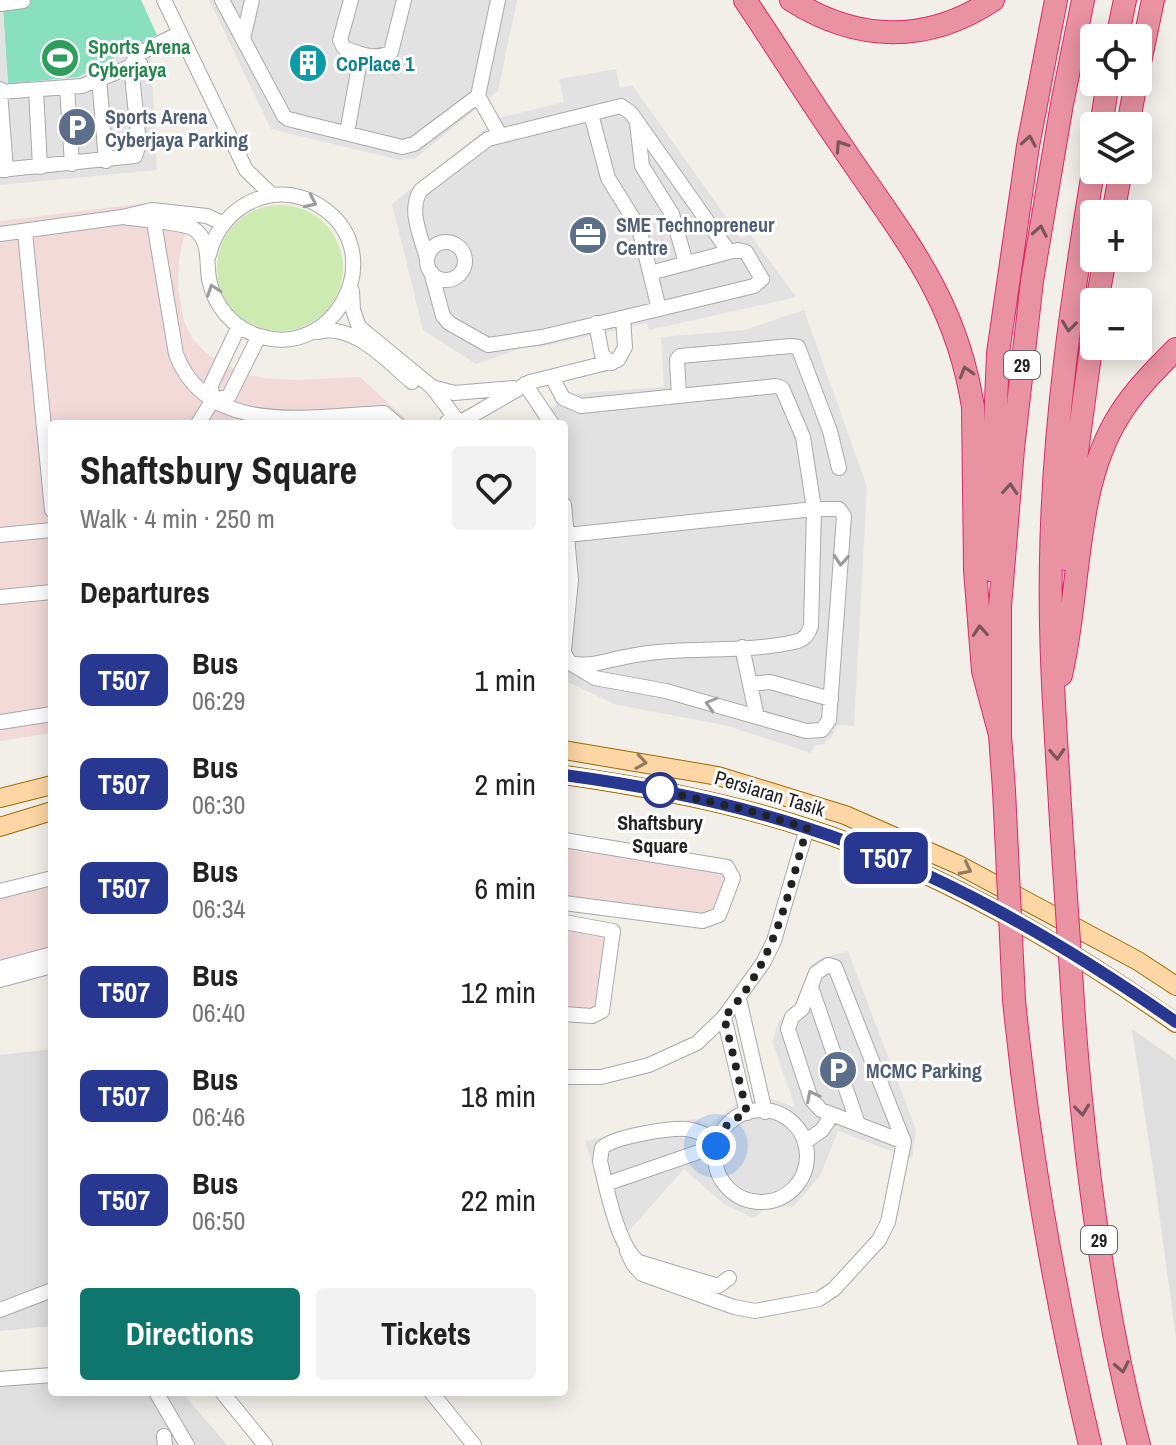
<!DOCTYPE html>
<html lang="en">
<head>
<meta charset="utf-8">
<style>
  body { margin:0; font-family:"Archivo Narrow",sans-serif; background:#f2f2f2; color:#222; height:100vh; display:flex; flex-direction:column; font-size:30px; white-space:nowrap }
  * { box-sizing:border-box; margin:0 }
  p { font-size:26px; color:#767676 }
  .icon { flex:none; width:44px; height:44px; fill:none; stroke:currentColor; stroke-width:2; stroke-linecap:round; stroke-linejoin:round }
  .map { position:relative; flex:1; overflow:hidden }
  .details { position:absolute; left:48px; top:420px; width:520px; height:976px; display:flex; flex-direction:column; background:#fff; border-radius:8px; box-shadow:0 4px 20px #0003 }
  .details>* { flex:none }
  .badge { padding:0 16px; border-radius:12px; font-size:28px; line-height:52px }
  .controls { position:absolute; left:1080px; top:24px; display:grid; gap:16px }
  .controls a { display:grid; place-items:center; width:72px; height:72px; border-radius:8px; background:#fff; box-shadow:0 4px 20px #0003; font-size:40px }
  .you { position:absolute; width:40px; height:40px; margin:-20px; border:6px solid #fff; border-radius:50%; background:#1a73e8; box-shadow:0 0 0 12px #1a73e833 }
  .map>.badge { position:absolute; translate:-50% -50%; box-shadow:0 0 0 4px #fff }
  h2 { padding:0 32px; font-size:30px; line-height:72px }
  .round { display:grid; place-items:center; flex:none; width:84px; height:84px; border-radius:8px; background:#f2f2f2 }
  .overview { display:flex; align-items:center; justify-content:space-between; height:136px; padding:0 32px }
  h1 { font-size:38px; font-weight:700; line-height:60px }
  .action { display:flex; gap:16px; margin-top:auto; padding:16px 32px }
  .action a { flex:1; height:92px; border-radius:8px; background:#0f766e; color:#fff; font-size:32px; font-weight:700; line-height:92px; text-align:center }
  .action a+a { background:#f2f2f2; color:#222 }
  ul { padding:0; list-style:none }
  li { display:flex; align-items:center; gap:24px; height:104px; padding:0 32px }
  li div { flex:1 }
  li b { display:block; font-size:30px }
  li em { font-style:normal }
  li .badge { min-width:88px; font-weight:700; text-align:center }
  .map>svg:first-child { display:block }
</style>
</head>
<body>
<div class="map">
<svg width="1176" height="1445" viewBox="0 0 1176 1445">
  <rect width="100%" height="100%" fill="#f2efe9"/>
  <path fill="#e0dfdf" d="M1132,1029L1176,1060V1338L1155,1183Z
    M52,1049V1326L0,1331V1055Z
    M52,1367V1392H182L227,1445H0V1370Z"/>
  <path fill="#f2dad9" d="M147,203L190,208L179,259L178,289L184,321L192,338L207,354L244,374L263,378L297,380L360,377L411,424H52V733L0,741V221Z
    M564,846L725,870L730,876L712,916L564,900Z
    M52,881V950L0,964V895Z
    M564,929L606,935L597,1011L564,1010Z"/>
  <path fill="#cdebb0" d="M217 268a63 63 0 1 1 126 0a63 63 0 1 1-126 0Z"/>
  <path fill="#88e0be" d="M29,0H141L157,35L78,77L8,84L3,9Z"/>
  <path fill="#e2e2e2" d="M0,0H29L30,5L3,9L8,84L78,77L150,38L157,170L0,185Z
    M209,0H517L498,91L416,158L399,160L271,129Z
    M616,69L620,88L632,85L741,238L750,234L796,297L649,330L647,323L541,347L522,348L476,364L423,330L392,204L499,118L564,102L559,79Z
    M804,310L867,487L854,726L838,725L831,738L823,744L815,745L811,753L728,726L614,704L564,680V424H541L540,417L570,394L664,387L661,337L745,330Z
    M848,951L916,1130L912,1159L838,1131L820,1176L793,1207L776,1206L766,1208L754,1218L725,1205L684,1169L618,1243L585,1141L694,1119L709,1125L738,1103L768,1098L795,1107L772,1041L779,1021L797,1001L810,967L820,959Z"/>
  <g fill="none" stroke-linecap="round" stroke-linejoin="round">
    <g stroke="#a9a9a9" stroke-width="16">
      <path id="minor" d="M164,0L246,170L272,195
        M222,0L284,116L288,119L402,147L414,144L478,96L498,0
        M351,0L340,40L344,48C360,54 375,61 391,52L404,0
        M0,4L23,1
        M243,39L252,0
        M99,78L106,161
        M67,87L72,164
        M0,89V92L82,86L140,63
        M36,90L40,167
        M0,92L6,170
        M478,96L500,135
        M637,123L642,166L672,214L686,263
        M347,133L361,55
        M0,170L135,156L139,144L131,65L138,54L180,33
        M152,210L176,354C207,438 313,416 384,413L397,424
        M122,217C137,220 183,222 194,229C211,241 206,262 209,279C214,306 233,328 259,336C333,360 388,259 327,211C282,175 221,202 209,255
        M25,232L52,510
        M0,234L122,217L152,210L207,216L222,223
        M427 261a19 19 0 1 1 38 0a19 19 0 1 1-38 0Z
        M427,259C422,238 407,210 421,190L488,139L621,106L631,113L729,252L738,250L746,252L762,279L754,286L659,309
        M431,272L443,316L449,323L488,345L542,337L659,309L639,228L608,178L591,114
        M650,273L729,252
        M352,291L353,310L359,327L432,387L460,424
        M596,323L602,355L612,363
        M318,332C353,322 387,361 412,382
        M552,377L563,398L581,406L776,386L782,388L803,437L814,509L811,626C808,635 804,640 794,642C742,654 680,645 625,657C608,660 588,668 570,663L564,653
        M525,384L552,424
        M432,387L454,393L513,388
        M679,396L677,360L680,356L791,346L798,347L830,431L839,468
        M212,401L229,396L259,336
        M447,422L459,423L530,382L618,360L625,347L623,318
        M198,424L212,401L211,385L239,326
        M564,505L571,580L564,650
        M0,535L52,530
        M567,535L814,509H839L844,516L829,720L822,730L806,731L666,691L595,678L570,663
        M0,597L52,592
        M742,647L757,717
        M750,684L770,682L831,699
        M0,722L52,714
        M564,840L727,867L733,878L719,915L703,921L564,903
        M0,891L52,878
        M564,922L613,931L602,1011L592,1016L564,1014
        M0,968L52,954
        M0,980L52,966
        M811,987L858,1124
        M739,999L765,1112
        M724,1017L747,1113
        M564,1077H601L649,1065L697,1043L724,1017L763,963L774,941L807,828
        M715 1156a46 46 0 1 1 92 0a46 46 0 1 1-92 0Z
        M717,1141C707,1135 699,1131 687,1129C670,1128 614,1136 602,1148L600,1161C606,1186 618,1248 639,1262L718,1286L729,1278
        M805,1142L822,1130L832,1115
        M606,1184L716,1146
        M627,1251L633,1264L642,1274L734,1307L755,1311L819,1299L834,1289L879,1240L888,1222L904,1142L835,967L828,965L816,973L802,1009L792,1017L788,1029L811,1099L821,1110L904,1142
        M0,1310L52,1290
        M0,1379L52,1375
        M156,1392L187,1445
        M222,1392L265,1445
        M431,1392L474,1445
        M164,1436L165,1445"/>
    </g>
    <g stroke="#a06b00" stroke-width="20">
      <path id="major" d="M564,750L718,776L845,815L959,865L1138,961L1176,986
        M564,775C646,787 728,802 807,828C939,870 1063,943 1176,1023
        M0,798L52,785
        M0,827L52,811"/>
    </g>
    <g stroke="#dc2a67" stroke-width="24">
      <path id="highway" d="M745,0C778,49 809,99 843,148C903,237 956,297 973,407L975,570L983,671L1000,735
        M791,0C857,42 927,44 993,0
        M1117,38L1125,0
        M1138,72L1153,0
        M1101,126L1108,82
        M1128,126L1136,82
        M1113,214L1121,170
        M1097,302L1105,258
        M1066,559L1071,496L1094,326
        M993,571L991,525L998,353L1028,146L1056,0
        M1061,675C1081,592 1073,487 1120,414C1135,390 1156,369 1176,349
        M1004,790L1000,735V607L1013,449L1032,281L1062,104L1083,0
        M1061,822C1056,735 1049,648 1051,560C1053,428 1072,297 1094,166
        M1014,1000C1029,1152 1055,1296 1090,1445
        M1075,1032C1086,1170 1104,1311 1139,1445"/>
    </g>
    <use href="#minor" stroke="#fff" stroke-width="14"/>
    <use href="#major" stroke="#fcd6a4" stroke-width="18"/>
    <use href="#highway" stroke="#e892a2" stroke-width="22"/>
    <g stroke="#dc2a67" stroke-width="24" stroke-linecap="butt">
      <path id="highway-bridge" d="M1004,790L1014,1000
        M1061,822L1075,1032"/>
    </g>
    <use href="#highway-bridge" stroke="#e892a2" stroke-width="22"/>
  </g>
  <defs><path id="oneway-chevron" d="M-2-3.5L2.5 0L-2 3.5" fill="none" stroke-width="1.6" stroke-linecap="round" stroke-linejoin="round" transform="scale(2)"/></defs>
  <g stroke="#7b545c">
    <use href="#oneway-chevron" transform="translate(1029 141) rotate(-80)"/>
    <use href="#oneway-chevron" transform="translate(841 146) rotate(-124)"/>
    <use href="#oneway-chevron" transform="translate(1040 231) rotate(-80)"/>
    <use href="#oneway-chevron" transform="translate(1069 326) rotate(97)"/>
    <use href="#oneway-chevron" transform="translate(966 372) rotate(-106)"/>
    <use href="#oneway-chevron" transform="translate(1010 489) rotate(-86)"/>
    <use href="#oneway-chevron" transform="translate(980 631) rotate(-94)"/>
    <use href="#oneway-chevron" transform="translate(1057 754) rotate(87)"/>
    <use href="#oneway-chevron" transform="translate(1082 1110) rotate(83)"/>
    <use href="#oneway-chevron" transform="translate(1122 1367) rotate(78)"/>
  </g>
  <g stroke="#9c9c9c">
    <use href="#oneway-chevron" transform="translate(311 202) rotate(25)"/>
    <use href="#oneway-chevron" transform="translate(213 290) rotate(-109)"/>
    <use href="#oneway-chevron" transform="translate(841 560) rotate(94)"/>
    <use href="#oneway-chevron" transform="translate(711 704) rotate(-164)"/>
    <use href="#oneway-chevron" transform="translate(812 1096) rotate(-117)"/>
  </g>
  <g stroke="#8f7c63">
    <use href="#oneway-chevron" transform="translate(641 762) rotate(9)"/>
    <use href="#oneway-chevron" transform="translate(966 869) rotate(27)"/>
  </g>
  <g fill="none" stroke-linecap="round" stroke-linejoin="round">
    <g stroke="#fff" stroke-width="18">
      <path id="line" d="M564,775C646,786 728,802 807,828C939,870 1063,943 1176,1022"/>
    </g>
    <use href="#line" stroke="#283890" stroke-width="12"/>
    <path stroke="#222" stroke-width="8" stroke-dasharray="0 14.4" d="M660,790H657L743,809L807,828C788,895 774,965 724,1017L747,1113C731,1120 720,1128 716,1146"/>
  </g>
  <defs>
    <g id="stadium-disc" transform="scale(2)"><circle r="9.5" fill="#2e9e5b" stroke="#fff"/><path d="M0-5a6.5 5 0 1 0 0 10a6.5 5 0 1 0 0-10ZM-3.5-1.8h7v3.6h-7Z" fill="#fff"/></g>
    <g id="building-disc" transform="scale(2)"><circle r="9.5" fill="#0f9aa8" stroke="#fff"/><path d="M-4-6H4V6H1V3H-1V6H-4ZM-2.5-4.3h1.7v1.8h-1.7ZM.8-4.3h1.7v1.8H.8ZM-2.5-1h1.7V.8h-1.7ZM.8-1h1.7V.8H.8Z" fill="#fff"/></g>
    <g id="parking-disc" transform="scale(2)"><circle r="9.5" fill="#5c6f8a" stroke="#fff"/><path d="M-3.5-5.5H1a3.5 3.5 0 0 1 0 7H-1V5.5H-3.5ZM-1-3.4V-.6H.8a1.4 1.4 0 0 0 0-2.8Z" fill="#fff"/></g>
    <g id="office-disc" transform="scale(2)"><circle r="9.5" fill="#5c6f8a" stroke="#fff"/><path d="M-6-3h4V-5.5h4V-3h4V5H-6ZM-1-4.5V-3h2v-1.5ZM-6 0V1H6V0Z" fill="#fff"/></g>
  </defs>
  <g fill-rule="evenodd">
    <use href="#stadium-disc" x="60" y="58"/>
    <use href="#building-disc" x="308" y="63"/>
    <use href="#parking-disc" x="77" y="127"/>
    <use href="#office-disc" x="588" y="235"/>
    <use href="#parking-disc" x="838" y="1070"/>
  </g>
  <circle fill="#fff" stroke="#283890" stroke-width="4" cx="660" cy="790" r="16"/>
  <g text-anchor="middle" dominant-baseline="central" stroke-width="6" stroke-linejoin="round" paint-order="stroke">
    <g fill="#fff" stroke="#646464" stroke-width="2">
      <rect x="1004" y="351" width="36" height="28" rx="6"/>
      <rect x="1081" y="1226" width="36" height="28" rx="6"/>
    </g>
    <g font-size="18" font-weight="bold" fill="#222">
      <text x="1022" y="365">29</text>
      <text x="1099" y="1240">29</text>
    </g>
    <g font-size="20" font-weight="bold" fill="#27864d" stroke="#fff" text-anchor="start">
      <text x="88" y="46">Sports Arena<tspan x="88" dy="23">Cyberjaya</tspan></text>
    </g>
    <g font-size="20" font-weight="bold" fill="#0d838f" stroke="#fff" text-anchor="start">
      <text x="336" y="63">CoPlace 1</text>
    </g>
    <g font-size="20" font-weight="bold" fill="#4e5e75" stroke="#fff" text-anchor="start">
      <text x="105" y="116">Sports Arena<tspan x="105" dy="23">Cyberjaya Parking</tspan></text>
      <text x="616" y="224">SME Technopreneur<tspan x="616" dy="23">Centre</tspan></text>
      <text x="866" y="1070">MCMC Parking</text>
    </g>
    <g font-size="20" fill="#222" stroke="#fff">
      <text transform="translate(770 793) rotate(17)">Persiaran Tasik</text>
    </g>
    <g font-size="20" font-weight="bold" fill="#222" stroke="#fff">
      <text x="660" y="822">Shaftsbury<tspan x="660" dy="23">Square</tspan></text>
    </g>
  </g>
</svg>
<div class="controls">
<a><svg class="icon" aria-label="locate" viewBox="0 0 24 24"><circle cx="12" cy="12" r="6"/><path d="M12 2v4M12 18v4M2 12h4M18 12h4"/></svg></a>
<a><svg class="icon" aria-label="layers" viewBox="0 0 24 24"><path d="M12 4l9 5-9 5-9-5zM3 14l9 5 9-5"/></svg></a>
<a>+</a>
<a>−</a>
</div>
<div class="you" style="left:716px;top:1146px"></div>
<b class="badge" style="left:886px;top:858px;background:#283890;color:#fff">T507</b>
<section class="details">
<div class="overview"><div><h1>Shaftsbury Square</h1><p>Walk · 4 min · 250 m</p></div><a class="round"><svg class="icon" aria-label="heart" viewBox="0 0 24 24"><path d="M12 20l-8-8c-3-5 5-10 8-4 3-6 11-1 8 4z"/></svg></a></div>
<h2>Departures</h2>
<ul>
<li><span class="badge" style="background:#283890;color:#fff">T507</span><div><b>Bus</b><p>06:29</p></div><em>1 min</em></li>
<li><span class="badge" style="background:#283890;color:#fff">T507</span><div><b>Bus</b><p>06:30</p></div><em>2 min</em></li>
<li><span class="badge" style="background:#283890;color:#fff">T507</span><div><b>Bus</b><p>06:34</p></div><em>6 min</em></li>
<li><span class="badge" style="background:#283890;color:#fff">T507</span><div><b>Bus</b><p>06:40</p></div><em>12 min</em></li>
<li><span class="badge" style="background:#283890;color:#fff">T507</span><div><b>Bus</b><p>06:46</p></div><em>18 min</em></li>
<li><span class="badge" style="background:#283890;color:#fff">T507</span><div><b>Bus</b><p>06:50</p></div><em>22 min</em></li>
</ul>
<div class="action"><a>Directions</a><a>Tickets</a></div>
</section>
</div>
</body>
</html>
